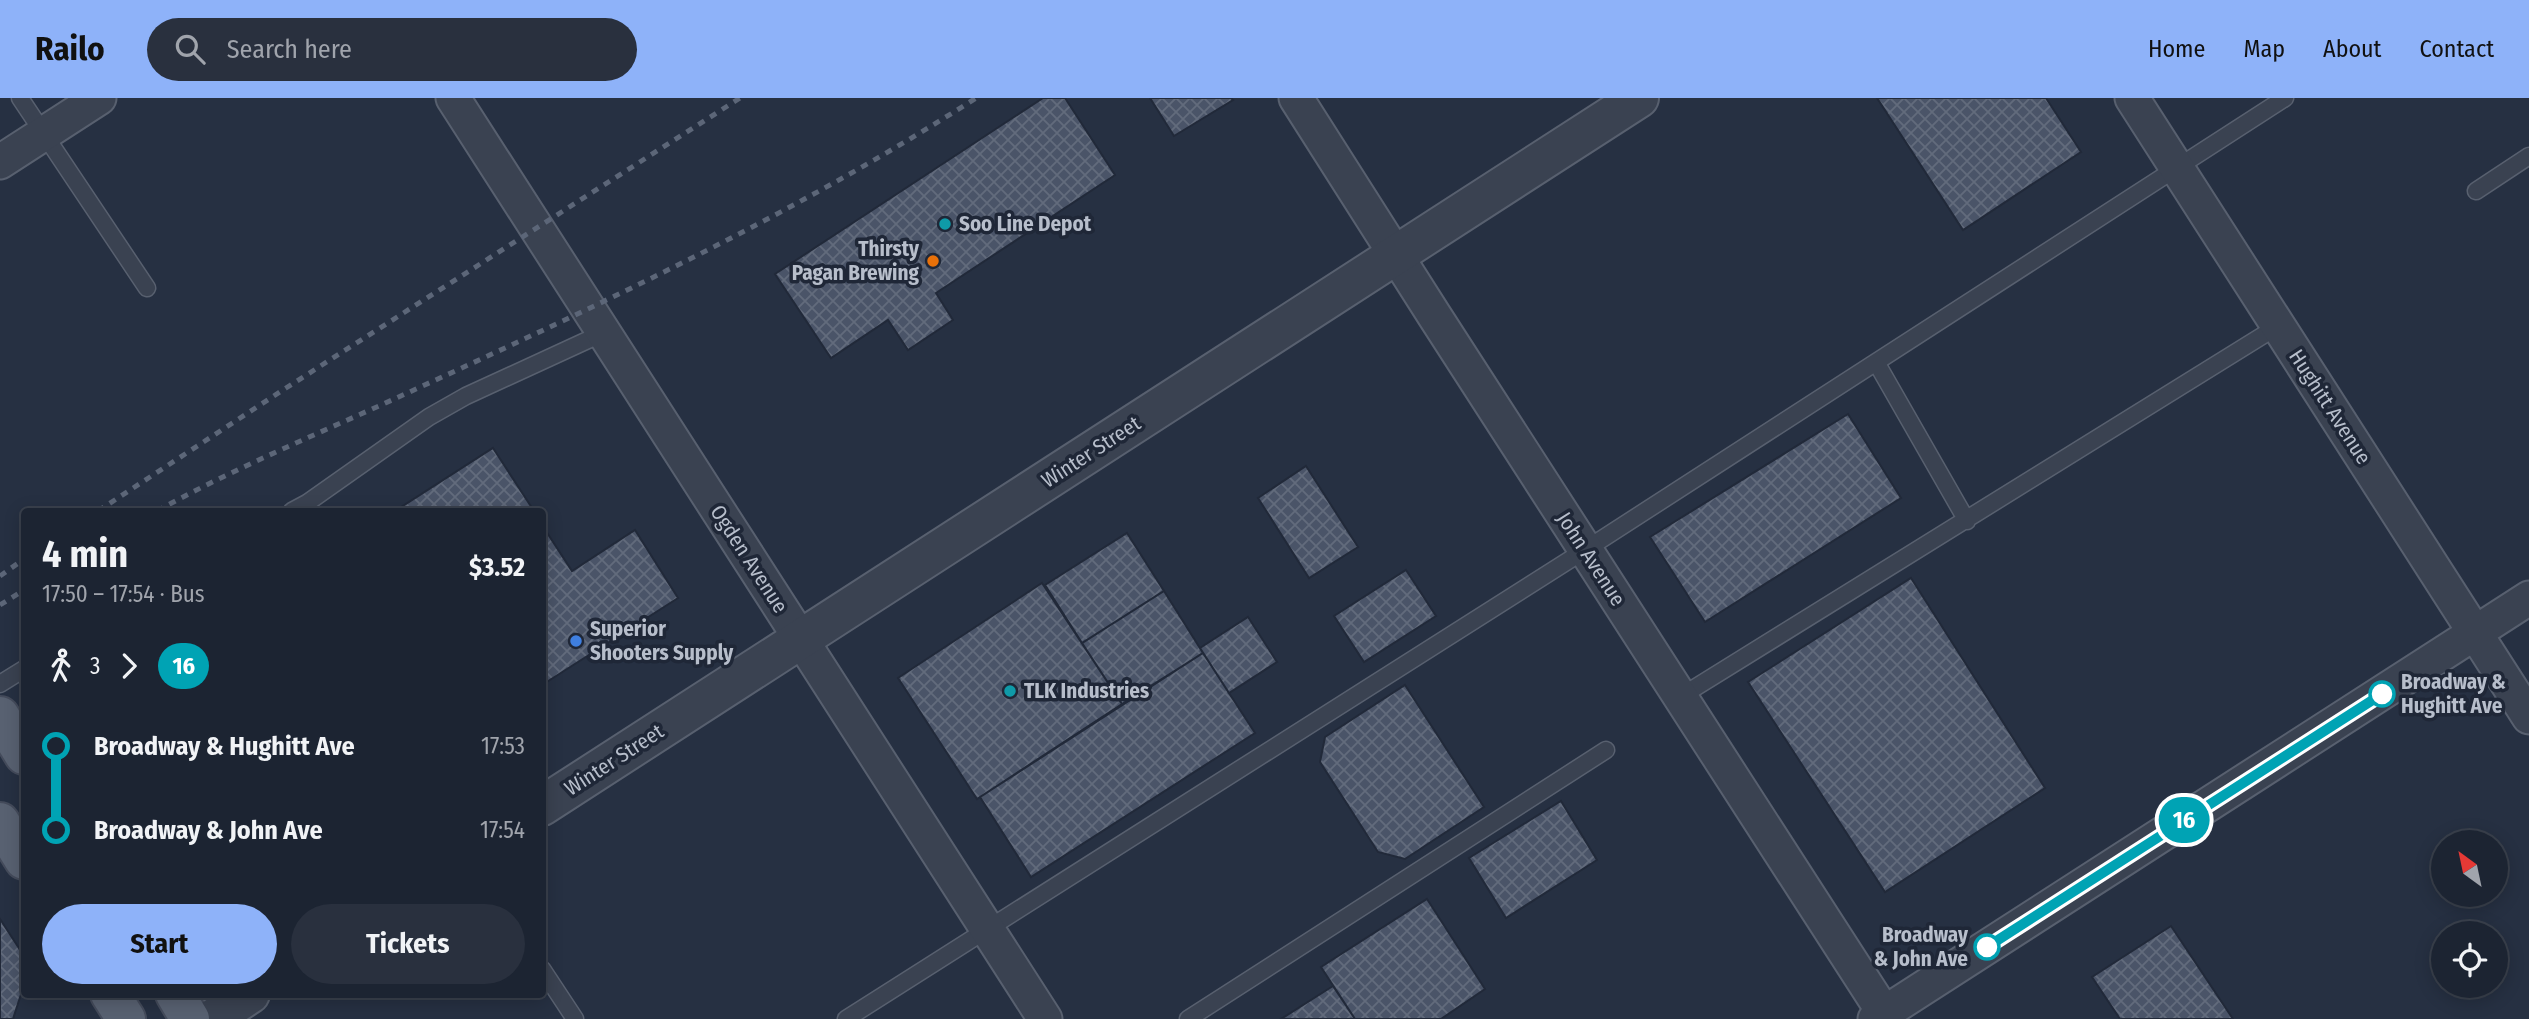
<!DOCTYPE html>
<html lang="en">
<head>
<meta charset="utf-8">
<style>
  body { margin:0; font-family:"Fira Sans Condensed",sans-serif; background:#29303e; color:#f1f3f6; height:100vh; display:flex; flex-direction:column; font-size:26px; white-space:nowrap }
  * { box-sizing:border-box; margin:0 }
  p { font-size:23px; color:#a0a4ac }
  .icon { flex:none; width:38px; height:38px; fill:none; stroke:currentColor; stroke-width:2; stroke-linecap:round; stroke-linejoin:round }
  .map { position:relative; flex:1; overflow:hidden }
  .side { position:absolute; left:21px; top:410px; width:525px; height:490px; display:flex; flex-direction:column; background:#1c2432; border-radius:7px; box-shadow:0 4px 18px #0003,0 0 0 2px #3a414d }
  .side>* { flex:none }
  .badge { padding:0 14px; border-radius:23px; font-size:24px; line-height:46px }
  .needle { width:46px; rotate:327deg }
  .controls { position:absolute; left:2431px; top:732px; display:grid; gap:14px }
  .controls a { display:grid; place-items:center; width:77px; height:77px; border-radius:50%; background:#1c2432; box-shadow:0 4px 18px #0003,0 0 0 2px #3a414d; font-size:35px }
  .map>.badge { position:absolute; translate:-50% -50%; box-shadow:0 0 0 4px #fff }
  .legs { display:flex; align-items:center; gap:10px; height:77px; padding:0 21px; font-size:23px }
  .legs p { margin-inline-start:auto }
  .overview { display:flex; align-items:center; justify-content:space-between; height:119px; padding:0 21px }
  h1 { font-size:38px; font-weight:700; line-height:52px }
  .button { display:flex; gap:14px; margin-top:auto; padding:14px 21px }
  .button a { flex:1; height:80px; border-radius:42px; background:#8eb2f9; color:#111; font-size:28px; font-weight:700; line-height:80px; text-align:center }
  .button a+a { background:#29303e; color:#f1f3f6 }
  ul { padding:0 21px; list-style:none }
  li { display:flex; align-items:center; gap:24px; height:84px; font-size:26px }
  li i { display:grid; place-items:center; width:10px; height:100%; margin:0 9px; background:currentColor }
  li i::after { content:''; width:18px; height:18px; margin:-9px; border:5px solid; border-radius:50%; background:#1c2432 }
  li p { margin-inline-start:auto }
  li:first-child i { background:linear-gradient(#0000 50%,currentColor 0) }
  li:last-child i { background:linear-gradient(currentColor 50%,#0000 0) }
  header { display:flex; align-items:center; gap:42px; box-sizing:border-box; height:98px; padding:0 35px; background:#8eb2f9; color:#111 }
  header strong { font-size:33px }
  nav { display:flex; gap:38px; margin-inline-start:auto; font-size:24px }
  .search { width:490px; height:63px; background:#29303e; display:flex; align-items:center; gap:18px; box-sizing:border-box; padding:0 24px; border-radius:38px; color:#a0a4ac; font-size:26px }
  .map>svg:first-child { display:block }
</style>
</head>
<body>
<header>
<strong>Railo</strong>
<div class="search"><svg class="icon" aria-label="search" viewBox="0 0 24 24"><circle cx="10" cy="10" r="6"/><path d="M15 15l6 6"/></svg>Search here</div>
<nav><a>Home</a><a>Map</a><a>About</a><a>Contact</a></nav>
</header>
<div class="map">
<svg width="2529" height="921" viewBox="0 0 2529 921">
  <defs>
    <pattern id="building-cross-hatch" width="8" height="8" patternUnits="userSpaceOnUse" patternTransform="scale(1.75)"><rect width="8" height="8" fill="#4a5468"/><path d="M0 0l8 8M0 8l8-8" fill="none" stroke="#626b7c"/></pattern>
  </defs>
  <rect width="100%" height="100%" fill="#263042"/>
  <path fill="url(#building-cross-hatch)" stroke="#212939" stroke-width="2" d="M1043,0H1065L1115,77L936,195L953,222L908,252L888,222L831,260L775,176Z
    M1150,0H1231L1233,2L1174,38Z
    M1877,0H2046L2081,54L1963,132Z
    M1848,316L1901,400L1705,524L1650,439Z
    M493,350L534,413H395Z
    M1306,368L1358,449L1309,480L1258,400Z
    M542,427L572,473L635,432L678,500L542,587Z
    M1127,435L1164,493L1082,545L1045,487Z
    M1406,472L1436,518L1364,564L1334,518Z
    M1911,480L2045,690L1885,794L1748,584Z
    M1042,485L1122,606L977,701L898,580Z
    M1164,493L1203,555L1122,606L1082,545Z
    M1248,519L1277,564L1229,595L1200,550Z
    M1203,555L1255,635L1031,779L980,699Z
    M1405,587L1484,709L1405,761L1378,754L1320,664L1325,639Z
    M1561,703L1597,762L1506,820L1469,760Z
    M1427,801L1485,891L1441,921H1355L1321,869Z
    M0,821L24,858V887L13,921H0Z
    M2171,828L2233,921H2120L2092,879Z
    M1333,888L1355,921H1281Z"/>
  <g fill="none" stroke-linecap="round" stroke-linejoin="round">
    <g stroke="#58606f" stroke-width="19">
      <path id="service" d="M20,0L147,190
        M2476,93L2529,58
        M1876,264L1967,423
        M292,413L307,405L429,319L466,298L603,235
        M0,586L24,571
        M1680,599L2278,228
        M542,871L575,921
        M846,921L1585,452L2285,0
        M1188,921L1606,652"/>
    </g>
    <g stroke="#58606f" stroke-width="37">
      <path id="minor" d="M453,0L1045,921
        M1296,0L1434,217L1888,921
        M2132,0L2529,619
        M0,64L99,0
        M1875,921L2529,500"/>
    </g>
    <g stroke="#58606f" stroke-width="42">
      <path id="tertiary" d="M542,708L1639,0
        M212,921L250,896"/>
    </g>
    <g stroke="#444b5b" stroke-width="42">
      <path id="primary" d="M0,618L24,657
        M0,724L24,762
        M110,896L126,921
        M175,896L190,921"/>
    </g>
    <use href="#service" stroke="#3a4251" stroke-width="16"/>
    <use href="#minor" stroke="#3a4251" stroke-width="33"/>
    <use href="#tertiary" stroke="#3a4251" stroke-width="38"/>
    <use href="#primary" stroke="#586171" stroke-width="38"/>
    <path stroke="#5c6678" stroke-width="5" stroke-dasharray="7 7" stroke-linecap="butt" d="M98,413L286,290L740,0
      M157,413C240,367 330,331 416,291C608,203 798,114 976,0
      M0,478L24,461
      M0,507L24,492"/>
  </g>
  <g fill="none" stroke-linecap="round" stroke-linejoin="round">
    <g stroke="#fff" stroke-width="16">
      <path id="line-1" d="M1987,849L2382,596"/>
    </g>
    <use href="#line-1" stroke="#00a3b4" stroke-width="10"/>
  </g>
  <g fill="#0f9aa8" stroke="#1f2737" stroke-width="2.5">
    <circle cx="945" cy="126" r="7"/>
    <circle cx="1010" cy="593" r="7"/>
  </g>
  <circle fill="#e8710a" stroke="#1f2737" stroke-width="2.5" cx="933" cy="163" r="7"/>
  <circle fill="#3f7fe0" stroke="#1f2737" stroke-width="2.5" cx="576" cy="543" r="7"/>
  <g fill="#fff" stroke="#00a3b4" stroke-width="3.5">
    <circle cx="2382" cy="596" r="12"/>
    <circle cx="1987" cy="849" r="12"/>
  </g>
  <g text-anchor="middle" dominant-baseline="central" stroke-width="7" stroke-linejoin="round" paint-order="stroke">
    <g font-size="21" font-weight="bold" fill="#b7becb" stroke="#1f2737" text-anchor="start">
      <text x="959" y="126">Soo Line Depot</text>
      <text x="919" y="151" text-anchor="end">Thirsty<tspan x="919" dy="24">Pagan Brewing</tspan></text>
      <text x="590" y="531">Superior<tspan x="590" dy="24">Shooters Supply</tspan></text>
      <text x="1024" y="593">TLK Industries</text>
    </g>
    <g font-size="21" fill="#b7becb" stroke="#1f2737">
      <text transform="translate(2330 309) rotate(57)">Hughitt Avenue</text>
      <text transform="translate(1091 354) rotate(-33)">Winter Street</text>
      <text transform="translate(749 461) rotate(57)">Ogden Avenue</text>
      <text transform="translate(1591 461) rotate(57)">John Avenue</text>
      <text transform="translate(614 662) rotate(-33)">Winter Street</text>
    </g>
    <g font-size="21" font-weight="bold" fill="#b7becb" stroke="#1f2737" text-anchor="start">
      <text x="2401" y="584">Broadway &amp;<tspan x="2401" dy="24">Hughitt Ave</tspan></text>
      <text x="1968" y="837" text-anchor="end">Broadway<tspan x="1968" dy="24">&amp; John Ave</tspan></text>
    </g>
  </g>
</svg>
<div class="controls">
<a><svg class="needle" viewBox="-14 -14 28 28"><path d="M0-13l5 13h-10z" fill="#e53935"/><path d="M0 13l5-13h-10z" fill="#a0a4ac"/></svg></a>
<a><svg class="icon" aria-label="locate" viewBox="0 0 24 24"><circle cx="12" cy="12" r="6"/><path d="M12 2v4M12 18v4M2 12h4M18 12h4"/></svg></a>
</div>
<b class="badge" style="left:2184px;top:722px;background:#00a3b4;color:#fff">16</b>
<section class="side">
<div class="overview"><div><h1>4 min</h1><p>17:50 – 17:54 · Bus</p></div><b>$3.52</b></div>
<div class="legs"><svg class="icon" aria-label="walk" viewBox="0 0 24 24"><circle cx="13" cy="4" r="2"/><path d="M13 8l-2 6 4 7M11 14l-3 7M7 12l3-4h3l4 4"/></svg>3<svg class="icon" aria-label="forward" viewBox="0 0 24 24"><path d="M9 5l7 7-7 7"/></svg><b class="badge" style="background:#00a3b4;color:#fff">16</b></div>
<ul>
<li><i style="color:#00a3b4"></i><b>Broadway &amp; Hughitt Ave</b><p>17:53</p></li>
<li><i style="color:#00a3b4"></i><b>Broadway &amp; John Ave</b><p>17:54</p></li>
</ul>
<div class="button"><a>Start</a><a>Tickets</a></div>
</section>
</div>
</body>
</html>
